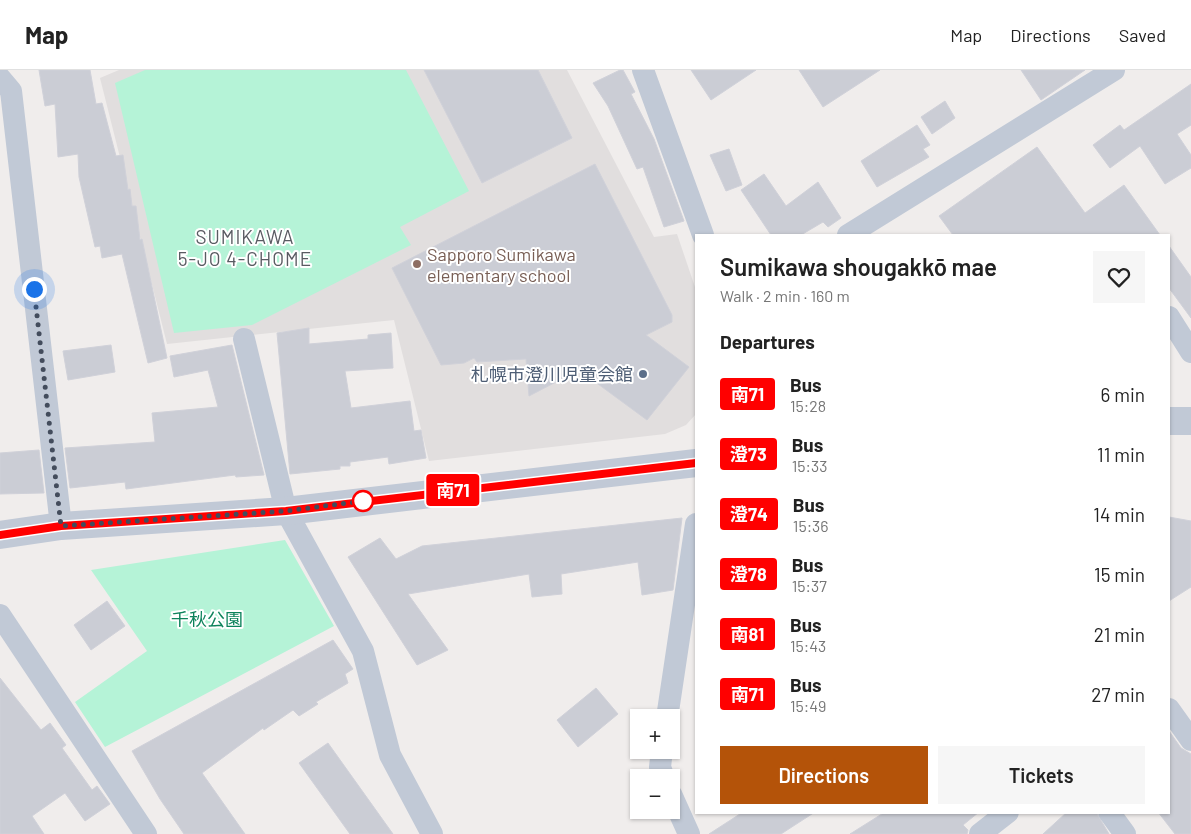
<!DOCTYPE html>
<html lang="en">
<head>
<meta charset="utf-8">
<style>
  body { margin:0; font-family:Barlow,"Noto Sans JP",sans-serif; background:#f6f6f6; color:#222; height:100vh; display:flex; flex-direction:column; font-size:19px; white-space:nowrap }
  * { box-sizing:border-box; margin:0 }
  p { font-size:16px; color:#767676 }
  .icon { flex:none; width:28px; height:28px; fill:none; stroke:currentColor; stroke-width:2; stroke-linecap:round; stroke-linejoin:round }
  .map { position:relative; flex:1; overflow:hidden }
  .side { position:absolute; left:695px; top:164px; width:475px; height:580px; display:flex; flex-direction:column; background:#fff; border-radius:0px; box-shadow:0 1px 4px #0004 }
  .side>* { flex:none }
  .badge { padding:0 10px; border-radius:4px; font-size:18px; line-height:32px }
  .buttons { position:absolute; left:630px; top:639px; display:grid; gap:10px }
  .buttons a { display:grid; place-items:center; width:50px; height:50px; border-radius:0px; background:#fff; box-shadow:0 1px 4px #0004; font-size:25px }
  .you { position:absolute; width:25px; height:25px; margin:-12px; border:4px solid #fff; border-radius:50%; background:#1a73e8; box-shadow:0 0 0 8px #1a73e833 }
  .map>.badge { position:absolute; translate:-50% -50%; box-shadow:0 0 0 2px #fff }
  h2 { padding:0 25px; font-size:19px; line-height:45px }
  .round { display:grid; place-items:center; flex:none; width:52px; height:52px; border-radius:0px; background:#f6f6f6 }
  .summary { display:flex; align-items:center; justify-content:space-between; height:85px; padding:0 25px }
  h1 { font-size:24px; font-weight:600; line-height:38px }
  .primary-button { display:flex; gap:10px; margin-top:auto; padding:10px 25px }
  .primary-button a { flex:1; height:58px; border-radius:0px; background:#b45309; color:#fff; font-size:20px; font-weight:600; line-height:58px; text-align:center }
  .primary-button a+a { background:#f6f6f6; color:#222 }
  ul { padding:0; list-style:none }
  li { display:flex; align-items:center; gap:15px; height:60px; padding:0 25px }
  li div { flex:1 }
  li b { display:block; font-size:19px }
  li em { font-style:normal }
  li .badge { min-width:55px; font-weight:700; text-align:center }
  header { display:flex; align-items:center; gap:30px; box-sizing:border-box; height:70px; padding:0 25px; background:#fff; border-bottom:1px solid #e0e0e0 }
  header strong { font-size:24px }
  nav { display:flex; gap:28px; margin-inline-start:auto; font-size:18px }
  .map>svg:first-child { display:block }
</style>
</head>
<body>
<header>
<strong>Map</strong>
<nav><a>Map</a><a>Directions</a><a>Saved</a></nav>
</header>
<div class="map">
<svg width="1191" height="764" viewBox="0 0 1191 764">
  <rect width="100%" height="100%" fill="#f0edec"/>
  <path fill="#e1dede" d="M119,0H567L654,167L677,164L696,220V344L686,355L665,364L429,391L394,250L167,274L100,8Z"/>
  <path fill="#b5f3d7" d="M145,0H406L469,121L400,157L411,175L252,255L174,263L115,13Z
    M285,470L334,556L105,677L75,632L147,581L91,500Z"/>
  <path fill="#cbcdd5" stroke="#d0d1d9" d="M39,0H90L96,34L102,33L116,86L123,85L128,120L130,119L132,136H136L140,170L142,169L167,288L148,293L122,184L102,188L100,176L95,177L79,107L78,84L58,87L55,34L45,36Z
    M424,0H538L572,68L482,113Z
    M620,0H623L635,22L631,24L654,69L684,151L664,157L643,97L637,99L608,36L593,13Z
    M691,0H756L711,30Z
    M799,0H880L823,37Z
    M1021,0H1085L1041,30Z
    M1191,14V55L1177,64L1191,85V98L1165,114L1140,76L1110,98L1093,75L1120,55L1124,60Z
    M945,31L955,48L932,64L921,47Z
    M917,55L930,75L923,79L929,87L877,117L861,91Z
    M1037,77L1085,143L1124,115L1160,165H953L939,146Z
    M729,79L742,115L726,121L710,85Z
    M595,94L672,245V252L646,265L689,297L647,350L579,300L529,326L526,289L477,292L474,288L464,293L441,295L392,198Z
    M764,104L786,136L818,112L841,148L828,157L823,152L801,165H771L741,120Z
    M1169,176L1191,207V248L1169,218Z
    M309,258V274L368,269V265L391,263L393,298L345,301L351,338L410,331L414,361L421,360L426,388L389,394L388,387L350,392V396H340V399L290,404L277,263Z
    M111,275L115,302L68,310L63,281Z
    M232,275L264,405L236,407L235,405L126,419L125,412L70,418L65,378L155,372L152,343L218,337L208,300L174,307L170,286Z
    M39,380L44,423L0,424V383Z
    M1169,447L1191,451V517L1169,531Z
    M682,448L673,520L642,525L638,492L561,504L562,524L532,527L529,504L408,524L448,580L417,595L348,487L380,468L396,489L422,476Z
    M107,531L125,556L91,580L74,555Z
    M333,570L353,599L345,604L348,613L316,632L318,634L299,646L293,640L264,660L263,658L202,703L245,764H184L160,729L132,681Z
    M0,608L41,660L50,653L66,675L62,678L92,720L97,716L110,734L85,751L65,723L32,746L44,764H0Z
    M596,618L618,644L578,677L557,650Z
    M1169,661L1181,678L1191,684V764H1175L1158,742H1169Z
    M328,673L393,764H350L299,693Z
    M743,742H815L781,764H709Z
    M885,742H979L963,755L968,760L967,764H850Z
    M1067,742H1096L1109,764H1043Z"/>
  <g fill="none" stroke-linecap="round" stroke-linejoin="round">
    <path stroke="#c1c9d6" stroke-width="22" d="M643,0L703,165
      M0,8L11,21L61,456
      M848,165L1114,0
      M1169,247L1191,282
      M244,269L286,441L363,581L390,685L432,764
      M0,545L146,764
      M1169,639L1191,670
      M667,648L696,454
      M662,680L660,697L664,708
      M671,724L689,764
      M1109,742L1125,764
      M980,764L1008,742"/>
    <path stroke="#c1c9d6" stroke-width="28" d="M1169,351H1191
      M0,465L61,456L286,441L696,393"/>
  </g>
  <g fill="none" stroke-linecap="round" stroke-linejoin="round">
    <g stroke="#fff" stroke-width="11">
      <path id="line" d="M0,465L61,456L286,441L696,393"/>
    </g>
    <use href="#line" stroke="#f00" stroke-width="8"/>
    <path stroke="#434c5c" stroke-width="5" stroke-dasharray="0 9" d="M34,219L61,456L286,441L363,431"/>
  </g>
  <circle fill="#8d6e63" stroke="#fff" stroke-width="2" cx="417" cy="194" r="5"/>
  <circle fill="#5c6f8a" stroke="#fff" stroke-width="2" cx="643" cy="304" r="5"/>
  <circle fill="#fff" stroke="#f00" stroke-width="2.5" cx="363" cy="431" r="10"/>
  <g text-anchor="middle" dominant-baseline="central" stroke-width="4" stroke-linejoin="round" paint-order="stroke">
    <g font-size="18" fill="#785e54" stroke="#fff" text-anchor="start">
      <text x="427" y="184">Sapporo Sumikawa<tspan x="427" dy="21">elementary school</tspan></text>
    </g>
    <g font-size="18" fill="#4e5e75" stroke="#fff" text-anchor="end">
      <text x="633" y="304">札幌市澄川児童会館</text>
    </g>
    <g font-size="18" fill="#0e835c" stroke="#fff">
      <text x="207" y="549">千秋公園</text>
    </g>
    <g font-size="19" letter-spacing="1" fill="#595b62" stroke="#fff">
      <text x="245" y="166">SUMIKAWA<tspan x="245" dy="22">5-JO 4-CHOME</tspan></text>
    </g>
  </g>
</svg>
<div class="buttons">
<a>+</a>
<a>−</a>
</div>
<div class="you" style="left:34px;top:219px"></div>
<b class="badge" style="left:453px;top:420px;background:#f00;color:#fff">南71</b>
<section class="side">
<div class="summary"><div><h1>Sumikawa shougakkō mae</h1><p>Walk · 2 min · 160 m</p></div><a class="round"><svg class="icon" aria-label="heart" viewBox="0 0 24 24"><path d="M12 20l-8-8c-3-5 5-10 8-4 3-6 11-1 8 4z"/></svg></a></div>
<h2>Departures</h2>
<ul>
<li><span class="badge" style="background:#f00;color:#fff">南71</span><div><b>Bus</b><p>15:28</p></div><em>6 min</em></li>
<li><span class="badge" style="background:#f00;color:#fff">澄73</span><div><b>Bus</b><p>15:33</p></div><em>11 min</em></li>
<li><span class="badge" style="background:#f00;color:#fff">澄74</span><div><b>Bus</b><p>15:36</p></div><em>14 min</em></li>
<li><span class="badge" style="background:#f00;color:#fff">澄78</span><div><b>Bus</b><p>15:37</p></div><em>15 min</em></li>
<li><span class="badge" style="background:#f00;color:#fff">南81</span><div><b>Bus</b><p>15:43</p></div><em>21 min</em></li>
<li><span class="badge" style="background:#f00;color:#fff">南71</span><div><b>Bus</b><p>15:49</p></div><em>27 min</em></li>
</ul>
<div class="primary-button"><a>Directions</a><a>Tickets</a></div>
</section>
</div>
</body>
</html>
